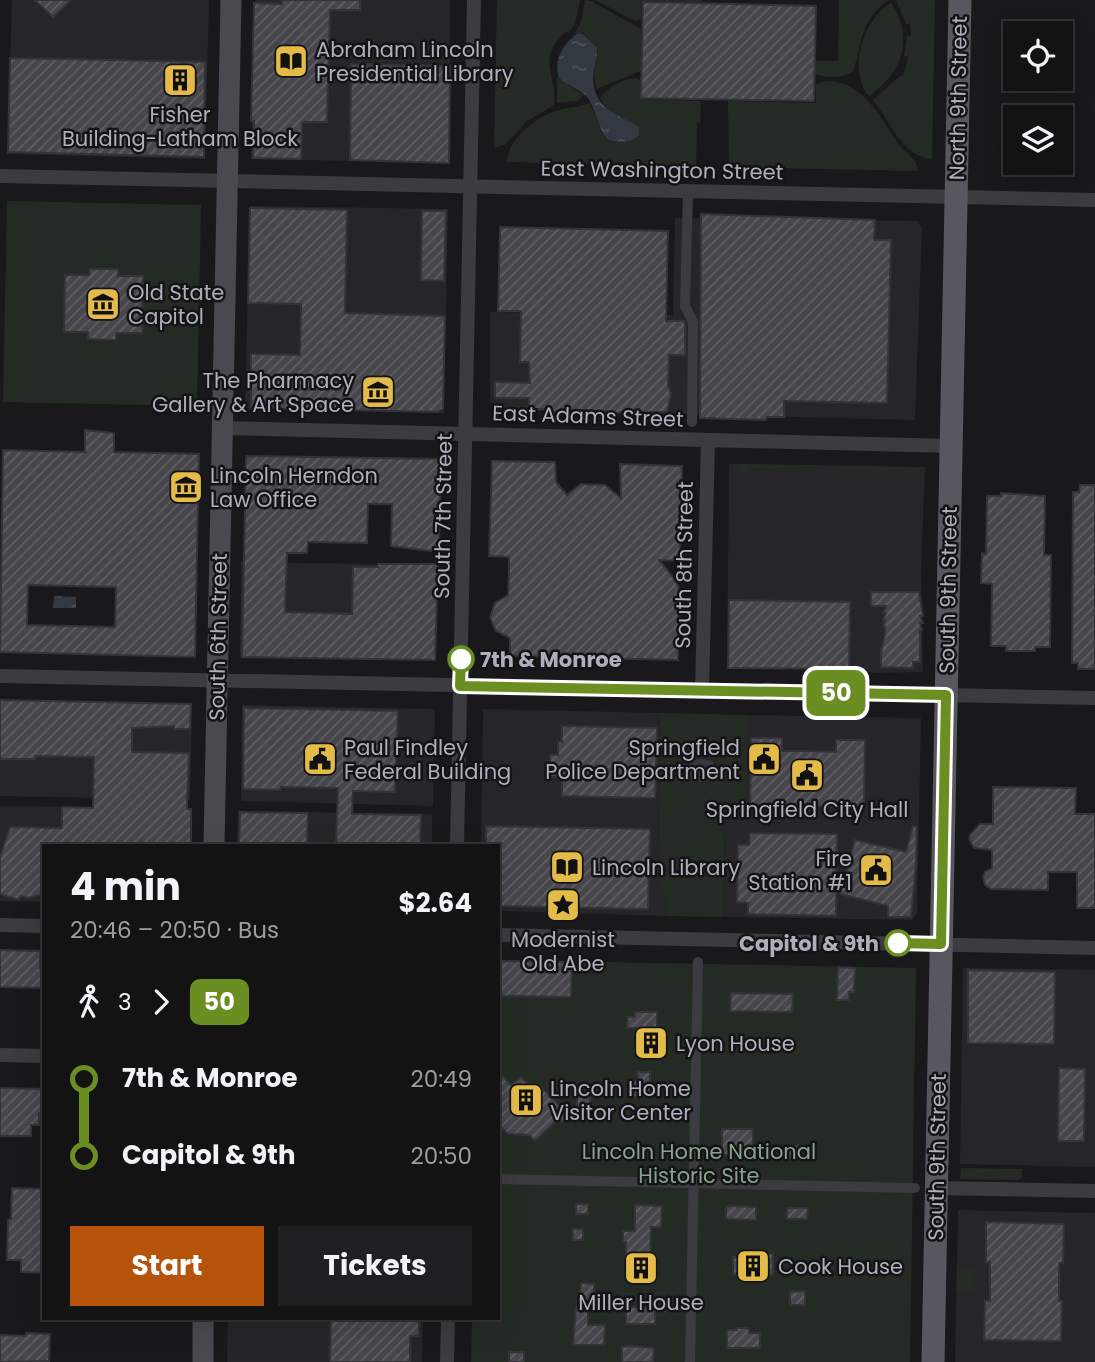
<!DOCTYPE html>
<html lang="en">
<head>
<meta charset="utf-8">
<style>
  body { margin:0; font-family:Poppins,sans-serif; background:#202022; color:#f1f3f6; height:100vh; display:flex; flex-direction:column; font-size:26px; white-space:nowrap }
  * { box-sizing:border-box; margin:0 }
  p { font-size:23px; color:#9d9ea0 }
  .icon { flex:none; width:38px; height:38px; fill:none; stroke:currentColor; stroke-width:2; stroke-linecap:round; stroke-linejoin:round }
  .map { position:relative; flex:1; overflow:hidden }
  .drawer { position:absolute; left:42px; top:844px; width:458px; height:476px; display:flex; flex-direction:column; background:#131314; border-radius:0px; box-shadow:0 7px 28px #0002,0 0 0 2px #323234 }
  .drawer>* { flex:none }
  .badge { padding:0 14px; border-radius:10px; font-size:24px; line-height:46px }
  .tools { position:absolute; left:1003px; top:21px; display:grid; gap:14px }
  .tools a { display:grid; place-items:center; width:70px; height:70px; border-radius:0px; background:#131314; box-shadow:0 7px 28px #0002,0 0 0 2px #323234; font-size:35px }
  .map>.badge { position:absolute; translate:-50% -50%; box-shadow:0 0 0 4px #fff }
  .legs { display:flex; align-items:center; gap:10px; height:77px; padding:0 28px; font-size:23px }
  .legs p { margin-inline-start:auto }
  .summary { display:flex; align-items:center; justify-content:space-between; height:119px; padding:0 28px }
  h1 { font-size:38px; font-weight:700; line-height:52px }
  .action { display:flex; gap:14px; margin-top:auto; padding:14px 28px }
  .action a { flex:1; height:80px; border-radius:0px; background:#b45309; color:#fff; font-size:28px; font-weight:700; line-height:80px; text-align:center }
  .action a+a { background:#202022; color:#f1f3f6 }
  ul { padding:0 28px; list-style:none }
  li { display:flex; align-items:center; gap:24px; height:77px; font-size:26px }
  li i { display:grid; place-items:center; width:10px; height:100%; margin:0 9px; background:currentColor }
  li i::after { content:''; width:18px; height:18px; margin:-9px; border:5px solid; border-radius:50%; background:#131314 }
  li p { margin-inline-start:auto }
  li:first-child i { background:linear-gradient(#0000 50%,currentColor 0) }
  li:last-child i { background:linear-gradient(currentColor 50%,#0000 0) }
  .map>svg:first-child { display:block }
</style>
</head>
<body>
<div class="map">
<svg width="1095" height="1362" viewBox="0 0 1095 1362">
  <defs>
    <pattern id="water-ripples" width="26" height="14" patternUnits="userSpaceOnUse" patternTransform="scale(1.75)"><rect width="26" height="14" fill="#323940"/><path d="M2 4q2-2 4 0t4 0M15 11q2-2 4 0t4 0" fill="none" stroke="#4d535a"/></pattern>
    <pattern id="building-hatch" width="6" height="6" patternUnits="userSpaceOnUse" patternTransform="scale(1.75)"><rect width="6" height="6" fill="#47464b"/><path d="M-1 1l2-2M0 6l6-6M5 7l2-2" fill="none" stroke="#5f5e63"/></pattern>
  </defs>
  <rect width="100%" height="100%" fill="#19191b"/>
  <path fill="#262528" d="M12,0H209L205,159L7,154Z
    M255,0H450V163L251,159Z
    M250,206L448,209L444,413L245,408Z
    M675,218L918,221L922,228L915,420L500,410L490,401V312L673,315Z
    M729,464L925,467L921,570L923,672L873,673L851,669L727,668Z
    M241,562L438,565L436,660L240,657Z
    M0,702L192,706L190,800L0,796Z
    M242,705L435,709L433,806L241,801Z
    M483,709L660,713L658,880L667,901L666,916L499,911V845H481Z
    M747,715L921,718L917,913L912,920L723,917L725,814L731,807H747Z
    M0,806L192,808V845H44V902L0,901Z
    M238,811L432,814V845H237Z
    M963,968L1095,970V1167L960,1164Z
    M958,1210L1095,1213V1362H955Z
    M228,1318H423L422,1362H227Z"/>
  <path fill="#242b25" d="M497,0H580L575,24L569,33L567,31C535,58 557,73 554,105L527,121L505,145L494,148Z
    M585,0L591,1L641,29V71L596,89L594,72L598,50L583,33H575L581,22Z
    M595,0H702V2L642,1L641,19L635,21Z
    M839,0H888C858,24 864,40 853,71C843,79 826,78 815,74V61H838Z
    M896,0H935L932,159C903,158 889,120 873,100L900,76H903L908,57L904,56L907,36L911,35L910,24H906Z
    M891,3C915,37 902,74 869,96C847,70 863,19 891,3Z
    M557,77L583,95L578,101L557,103Z
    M635,78L640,80V99L701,101L700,123H697L696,167L507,162C509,139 532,120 553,112C565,107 578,108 590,103L602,134L608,141L626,142L635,139L639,127L609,111L600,98C607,88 621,80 635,78Z
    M826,81C864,81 880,118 899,145C907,154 917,159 918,171L729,167L728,101L816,103V84Z
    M7,201L201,205L197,406L3,402Z
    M734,464L816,465V469L749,468L748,479Z
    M841,466L922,467L911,478L910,471L841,470Z
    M660,713L747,715V807H731L725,814L723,917L666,916L667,901L658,881Z
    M499,960L916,968L910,1362H471L472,1318H499Z
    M961,1168L1022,1169V1177L1018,1180L960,1179Z
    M957,1270H977L973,1281L976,1291H956Z"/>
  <path fill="url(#water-ripples)" d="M578,33L583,34L597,48C598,57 594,66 593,76C593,110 617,113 639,127V135C631,144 619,142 608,140C597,129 597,111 588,98C580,89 568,86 559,78C553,59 563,44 578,33Z
    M54,596L76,597V608H53Z
    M701,759L712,761L714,764L711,780L701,782L688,778L690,760Z"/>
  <path fill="url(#building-hatch)" stroke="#343337" stroke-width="2" fill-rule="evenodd" d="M35,0H71L53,17Z
    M282,0H360V10H330L327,122H302L301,159L253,158L254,121H251L254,3L282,4Z
    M643,2L816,6L814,101L641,98Z
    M10,58L205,62L204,157L8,152Z
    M351,64L450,66L449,163L350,160Z
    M250,208L347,210L345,313L445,316L443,409L438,412L251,408V354L300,355L301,304L248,303Z
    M422,211H446L444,281L421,280Z
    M701,214L875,220L874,240H891L887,403L784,401V417H767L766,420L700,418Z
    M500,227L668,231L666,321H684L685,324V355H669L668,386L671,393L667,412H652L645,414L637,412H621L614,414L607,411H590L583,414L576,410H559L552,413L545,409H529V398H495V382L530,383L529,362H520L521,311H498Z
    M90,269H118V276H143L142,333H116V340L88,339V332H64L65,275H89Z
    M85,430L114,433V452L199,454L195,657L0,652L3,450L85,452ZM28,585L116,587L115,627L27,625Z
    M246,456L441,459L439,552L391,546L392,504H368L367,543L308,542L307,553H287L285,612L352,614L353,567H378V564H438L435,660L242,657Z
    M492,461L555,462L556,482L567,495L581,484L605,485L621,498L620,464L682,466L680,561L659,560L676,581L679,589L678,660L510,656V638L496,631L490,618L495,603L508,595L509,574V557L489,556Z
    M1080,485H1095V669H1078V663H1072L1073,492H1079Z
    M1001,493L1045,496L1044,555H1051L1050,647H1035V651H1006V646H991L992,584L981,583L982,553L986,554L987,496H1001Z
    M871,592H919L923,616H920L923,623H920L922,630H920V662H913V668L881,667V652L885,634V627H883L885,620H883L886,613H883L886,606H871Z
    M729,600L850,602L849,669L728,668Z
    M0,700L191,704L190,729H174V726L132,728V752L189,753L187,809H191V845H44V894L29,898L20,896L19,900L0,894V857L10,827L62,828V807L93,808L94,757L35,756V759H0Z
    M244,708L398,711L395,792L353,791L352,814L421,815L420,845H346L347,843H336L338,788L281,787L280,790L243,789Z
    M562,726L657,728L655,798L562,796V777H550V755H558V741L562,742Z
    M751,738H782V751H808L836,752V740H865L864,807L750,805Z
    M993,787L1076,788L1075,814H1095V908H1077V872H1048V890L991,889L985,885L983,877L985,872L992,868V850L974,848L969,839L970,835L980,824H993Z
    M240,812L308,813L307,845H239Z
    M486,826L650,829L648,909L499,906V845H486Z
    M913,826L917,827L916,863L911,917H888V906L840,894L855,840L906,852Z
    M750,833L837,834L836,916L748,914V903L737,902L738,845H749Z
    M0,950L40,951V968H44V988L0,987Z
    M499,961L572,962L571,997L499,996Z
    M838,967L855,968L854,992H849V1000H837Z
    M968,970L1055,972L1054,1044L968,1043Z
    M731,993L793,994L792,1012L730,1011Z
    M635,1012H657V1036H665V1055L643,1058V1049H636V1028H627L628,1017H635Z
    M1059,1068L1085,1069L1084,1141H1058Z
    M499,1072L511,1085L521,1077L535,1091L540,1086L563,1109L566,1110L565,1122L556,1121L535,1141L529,1135L508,1134L499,1125Z
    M638,1072H650V1097H630V1081H638Z
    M0,1088L44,1089V1113H39V1125H31V1136H0Z
    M577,1095L590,1096V1108H577Z
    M722,1129H753V1151H736V1155H722Z
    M799,1145V1159H788V1146Z
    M12,1188L44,1189V1273L21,1272V1260H7L8,1220L11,1219Z
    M576,1204H588V1214H576Z
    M635,1205L662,1206L661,1227H651L650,1257H657V1279L626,1278V1242H623V1231H635Z
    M726,1206L756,1207V1220L726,1219Z
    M787,1208H808L807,1219H787Z
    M986,1222L1064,1224L1063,1263H1059V1301H1062L1061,1341L984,1340L985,1301H990V1262H986Z
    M573,1229H583V1240H573Z
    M762,1254H773V1275L733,1274V1257L762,1258Z
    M581,1283L594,1284V1301H580Z
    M805,1291V1305H790V1292Z
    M576,1307H588V1325H605L604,1345H573Z
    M626,1307L655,1308V1324H626Z
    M331,1318H419V1336H410V1362H330Z
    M737,1328H749V1333H760V1348H727V1330H737Z
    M26,1333L50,1334L49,1361L0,1362V1335L26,1336Z
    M631,1346L654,1348L653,1362H622V1347Z
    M509,1352H524V1362H509Z"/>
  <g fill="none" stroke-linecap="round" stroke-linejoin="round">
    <path stroke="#3b3b40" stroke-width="10" d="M688,191L685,306L693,322L692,422
      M499,1179L915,1188
      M690,1362L698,962"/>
    <path stroke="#3b3b40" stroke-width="14" d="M0,176L1095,200
      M223,428L951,446
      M0,676L1095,698
      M702,691L708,440
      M457,845L474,0
      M0,925L44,926
      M499,935L1095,948
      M0,1055L44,1056
      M936,1188L1095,1191
      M447,1362L448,1318"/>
    <path stroke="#494a50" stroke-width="21" d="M214,845L231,0
      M203,1362V1318"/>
    <path stroke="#57585f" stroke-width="23" d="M933,1362L960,0"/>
  </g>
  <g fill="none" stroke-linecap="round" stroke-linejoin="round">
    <g stroke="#fff" stroke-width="16">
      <path id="line-1" d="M461,659L460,686L946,695L941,944L898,943"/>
    </g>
    <use href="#line-1" stroke="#6b8e23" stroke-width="10"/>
  </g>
  <defs>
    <g id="library-square" transform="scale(1.75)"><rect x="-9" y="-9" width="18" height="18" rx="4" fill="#e4bb49" stroke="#141416"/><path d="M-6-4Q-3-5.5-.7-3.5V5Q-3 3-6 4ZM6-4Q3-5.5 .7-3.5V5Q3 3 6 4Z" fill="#111"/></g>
    <g id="building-square" transform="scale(1.75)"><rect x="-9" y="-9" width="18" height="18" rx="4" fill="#e4bb49" stroke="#141416"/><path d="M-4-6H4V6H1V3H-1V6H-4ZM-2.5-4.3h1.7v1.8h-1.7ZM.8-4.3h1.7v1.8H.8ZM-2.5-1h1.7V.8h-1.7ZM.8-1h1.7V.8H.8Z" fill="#111"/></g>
    <g id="museum-square" transform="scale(1.75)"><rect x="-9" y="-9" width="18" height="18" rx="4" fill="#e4bb49" stroke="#141416"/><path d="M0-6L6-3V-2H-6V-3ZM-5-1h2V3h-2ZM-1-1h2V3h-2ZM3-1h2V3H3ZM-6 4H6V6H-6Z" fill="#111"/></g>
    <g id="civic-square" transform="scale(1.75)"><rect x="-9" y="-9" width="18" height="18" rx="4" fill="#e4bb49" stroke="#141416"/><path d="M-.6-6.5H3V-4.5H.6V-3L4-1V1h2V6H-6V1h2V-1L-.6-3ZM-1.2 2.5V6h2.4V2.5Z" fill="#111"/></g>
    <g id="sight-square" transform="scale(1.75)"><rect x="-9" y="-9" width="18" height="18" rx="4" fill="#e4bb49" stroke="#141416"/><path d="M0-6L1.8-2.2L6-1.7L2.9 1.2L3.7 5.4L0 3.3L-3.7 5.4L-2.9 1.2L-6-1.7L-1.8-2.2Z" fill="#111"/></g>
  </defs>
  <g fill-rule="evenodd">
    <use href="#library-square" x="291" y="61"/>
    <use href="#building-square" x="180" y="80"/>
    <use href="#museum-square" x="103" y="304"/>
    <use href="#museum-square" x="378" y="392"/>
    <use href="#museum-square" x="186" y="487"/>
    <use href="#civic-square" x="320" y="759"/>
    <use href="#civic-square" x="764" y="759"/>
    <use href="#civic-square" x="807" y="775"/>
    <use href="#library-square" x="567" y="867"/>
    <use href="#civic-square" x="876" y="870"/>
    <use href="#sight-square" x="563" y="905"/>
    <use href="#building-square" x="651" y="1043"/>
    <use href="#building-square" x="526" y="1100"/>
    <use href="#building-square" x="753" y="1266"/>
    <use href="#building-square" x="641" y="1268"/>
  </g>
  <g fill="#fff" stroke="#6b8e23" stroke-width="3.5">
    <circle cx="461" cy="659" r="12"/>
    <circle cx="898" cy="943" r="12"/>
  </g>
  <g text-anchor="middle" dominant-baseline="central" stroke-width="5" stroke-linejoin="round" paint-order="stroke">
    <g font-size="21" fill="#adb0ba" stroke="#141416" text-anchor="start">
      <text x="316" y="49">Abraham Lincoln<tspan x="316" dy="24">Presidential Library</tspan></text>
      <text x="180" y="114" text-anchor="middle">Fisher<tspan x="180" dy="24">Building-Latham Block</tspan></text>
      <text x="128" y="292">Old State<tspan x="128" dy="24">Capitol</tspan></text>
      <text x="354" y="380" text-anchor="end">The Pharmacy<tspan x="354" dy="24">Gallery &amp; Art Space</tspan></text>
      <text x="210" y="475">Lincoln Herndon<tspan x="210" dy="24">Law Office</tspan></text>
      <text x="344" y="747">Paul Findley<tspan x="344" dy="24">Federal Building</tspan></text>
      <text x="740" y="747" text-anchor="end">Springfield<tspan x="740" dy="24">Police Department</tspan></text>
      <text x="807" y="809" text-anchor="middle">Springfield City Hall</text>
      <text x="852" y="858" text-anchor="end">Fire<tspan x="852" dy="24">Station #1</tspan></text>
      <text x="592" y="867">Lincoln Library</text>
      <text x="563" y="939" text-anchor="middle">Modernist<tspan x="563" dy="24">Old Abe</tspan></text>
      <text x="676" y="1043">Lyon House</text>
      <text x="550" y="1088">Lincoln Home<tspan x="550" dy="24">Visitor Center</tspan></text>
      <text x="778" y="1266">Cook House</text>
      <text x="641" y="1302" text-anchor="middle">Miller House</text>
    </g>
    <g font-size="21" fill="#adb0ba" stroke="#141416">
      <text transform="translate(958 98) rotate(-89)">North 9th Street</text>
      <text transform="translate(662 170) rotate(1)">East Washington Street</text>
      <text transform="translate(588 416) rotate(2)">East Adams Street</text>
      <text transform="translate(443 516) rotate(-89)">South 7th Street</text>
      <text transform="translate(684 565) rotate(-89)">South 8th Street</text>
      <text transform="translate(948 590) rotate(-89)">South 9th Street</text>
      <text transform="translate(218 637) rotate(-89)">South 6th Street</text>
      <text transform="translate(937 1157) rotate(-89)">South 9th Street</text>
    </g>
    <g font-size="21" font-weight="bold" fill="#adb0ba" stroke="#141416" text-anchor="start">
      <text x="480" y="659">7th &amp; Monroe</text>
      <text x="879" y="943" text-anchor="end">Capitol &amp; 9th</text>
    </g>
    <g font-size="21" fill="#86a389" stroke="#141416">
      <text x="699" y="1151">Lincoln Home National<tspan x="699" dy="24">Historic Site</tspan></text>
    </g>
  </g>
</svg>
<div class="tools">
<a><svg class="icon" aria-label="locate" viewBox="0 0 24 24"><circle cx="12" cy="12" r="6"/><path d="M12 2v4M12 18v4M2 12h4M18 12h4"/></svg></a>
<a><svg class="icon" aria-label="layers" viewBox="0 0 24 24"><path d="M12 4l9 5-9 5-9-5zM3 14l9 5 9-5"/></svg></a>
</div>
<b class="badge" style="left:836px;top:693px;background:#6b8e23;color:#fff">50</b>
<section class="drawer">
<div class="summary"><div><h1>4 min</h1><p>20:46 – 20:50 · Bus</p></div><b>$2.64</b></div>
<div class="legs"><svg class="icon" aria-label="walk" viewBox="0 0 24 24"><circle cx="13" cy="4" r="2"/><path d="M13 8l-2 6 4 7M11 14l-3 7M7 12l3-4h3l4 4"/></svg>3<svg class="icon" aria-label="forward" viewBox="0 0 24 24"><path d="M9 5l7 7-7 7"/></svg><b class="badge" style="background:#6b8e23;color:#fff">50</b></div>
<ul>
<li><i style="color:#6b8e23"></i><b>7th &amp; Monroe</b><p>20:49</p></li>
<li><i style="color:#6b8e23"></i><b>Capitol &amp; 9th</b><p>20:50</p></li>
</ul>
<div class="action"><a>Start</a><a>Tickets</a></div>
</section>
</div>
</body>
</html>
